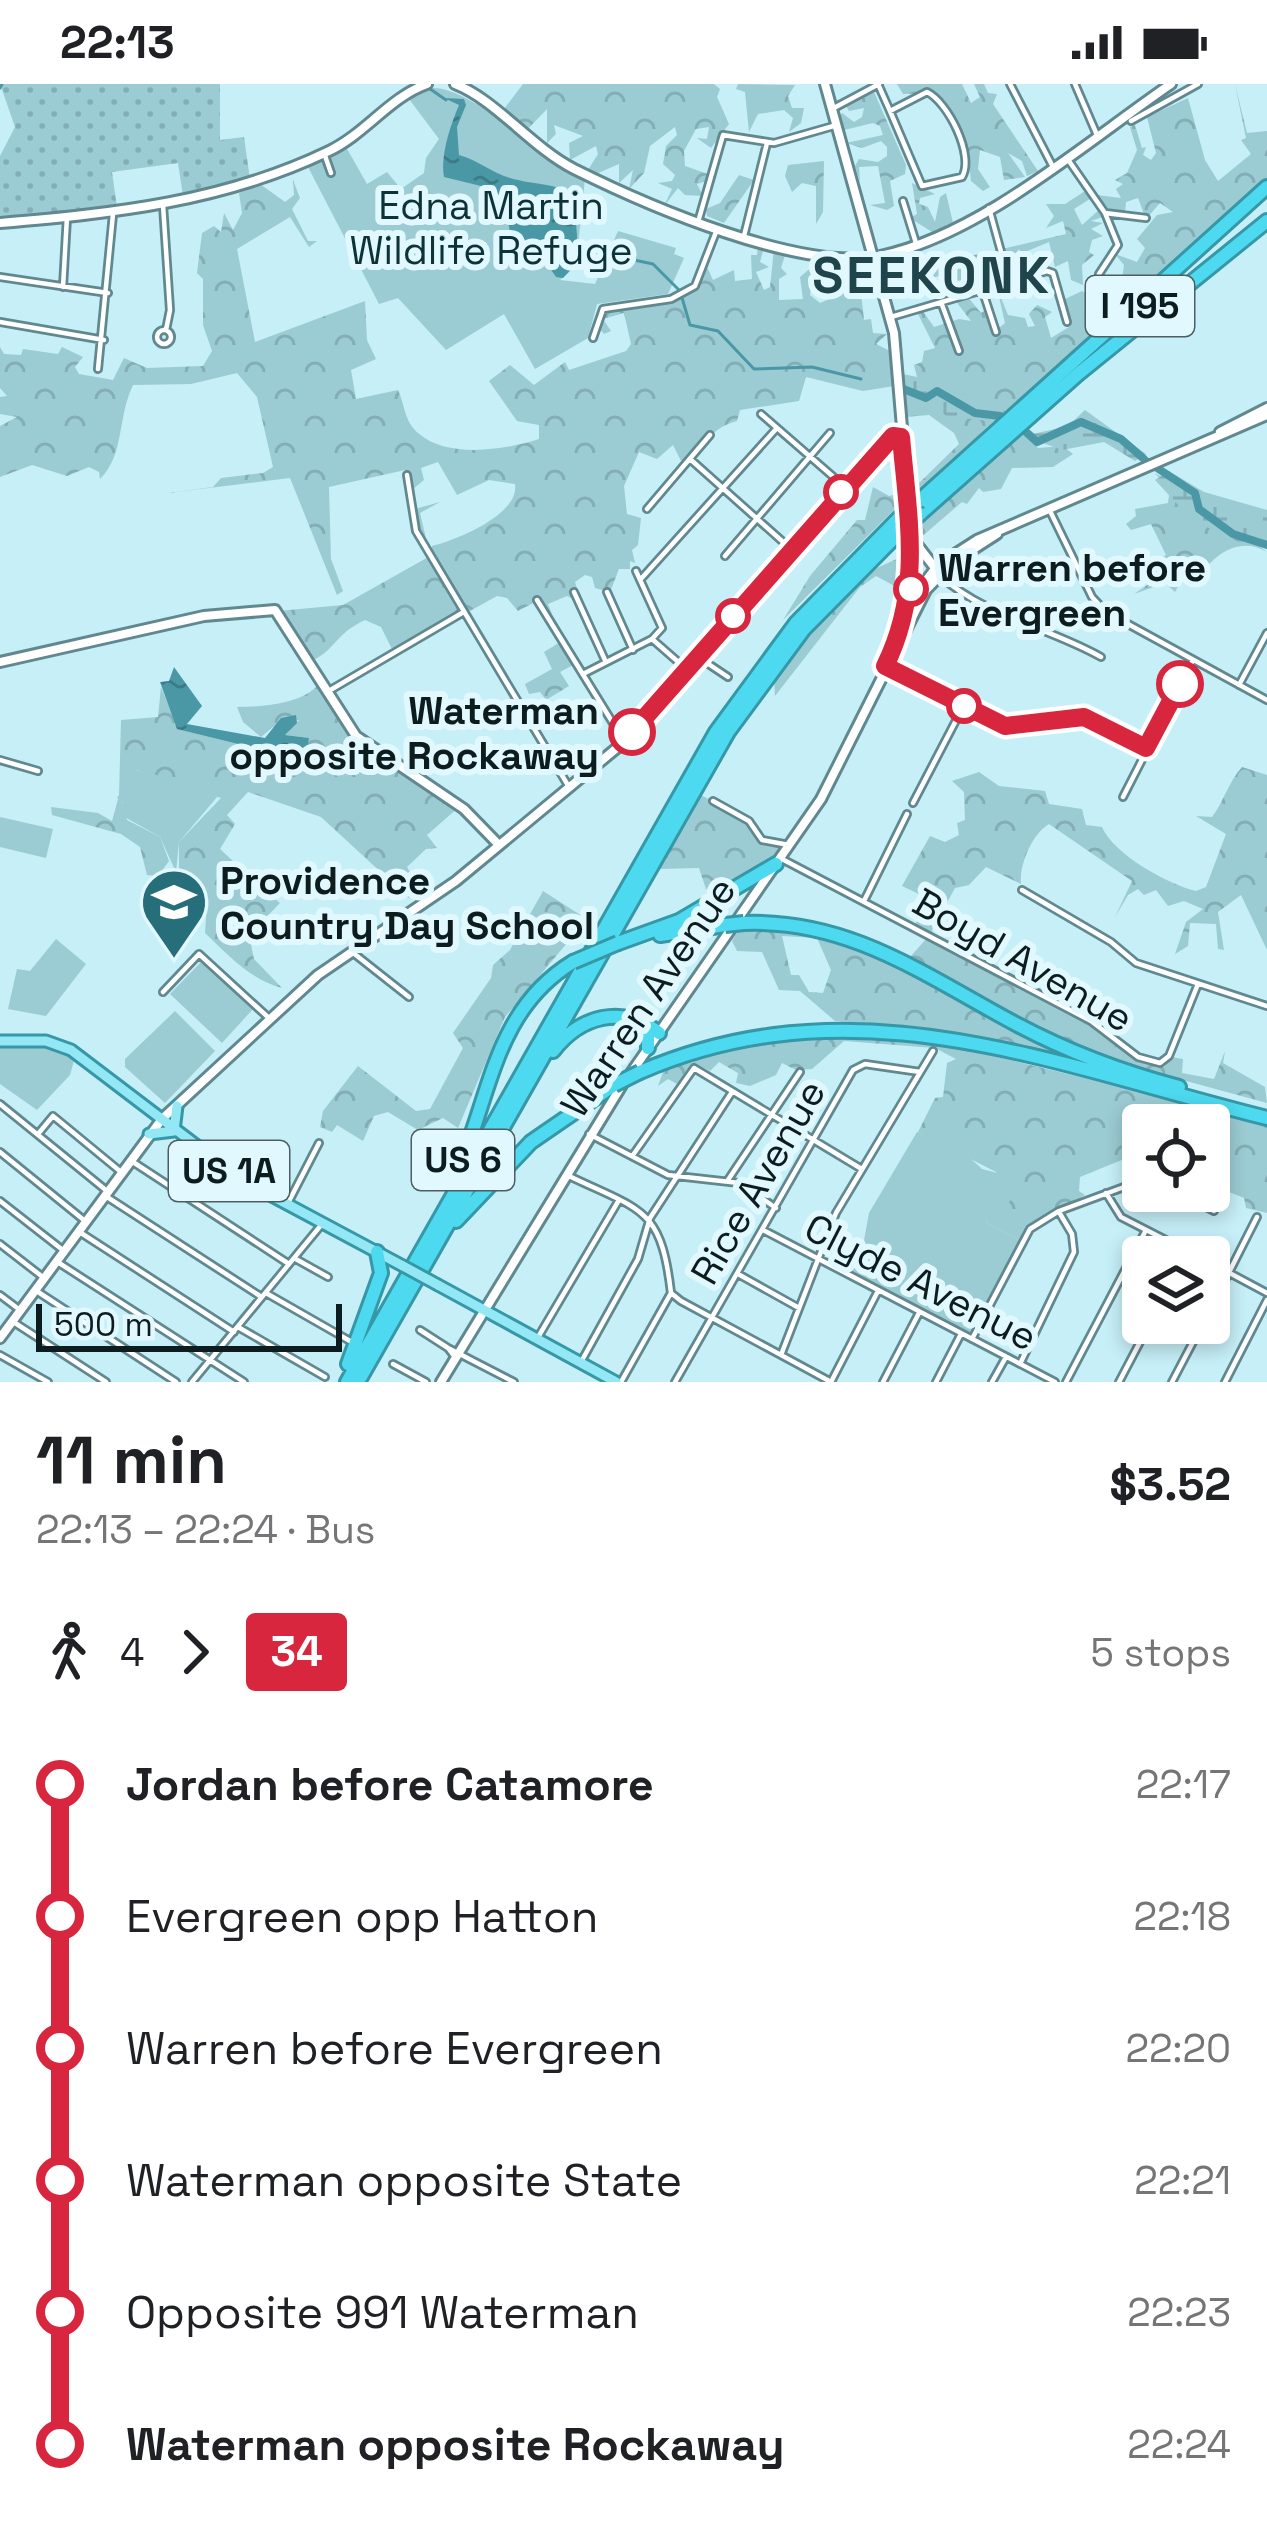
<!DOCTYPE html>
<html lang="en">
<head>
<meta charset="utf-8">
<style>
  body { margin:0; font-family:"Space Grotesk",sans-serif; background:#f2f2f2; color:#202124; height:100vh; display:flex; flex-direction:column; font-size:45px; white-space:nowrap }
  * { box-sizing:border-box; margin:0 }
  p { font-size:39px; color:#757577 }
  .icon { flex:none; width:66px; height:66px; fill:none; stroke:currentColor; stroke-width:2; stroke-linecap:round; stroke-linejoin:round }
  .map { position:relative; height:1298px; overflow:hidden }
  .sheet { display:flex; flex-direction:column; background:#fff; flex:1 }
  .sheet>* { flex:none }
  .badge { padding:0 24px; border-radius:9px; font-size:42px; line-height:78px }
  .controls { position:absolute; left:1122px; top:1020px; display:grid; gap:24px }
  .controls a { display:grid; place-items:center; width:108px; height:108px; border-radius:12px; background:#fff; box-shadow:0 6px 18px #0003; font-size:60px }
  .scale { position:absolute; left:36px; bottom:30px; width:306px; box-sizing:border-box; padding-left:12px; border:6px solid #0c1c1f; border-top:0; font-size:33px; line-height:42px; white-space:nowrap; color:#0c1c1f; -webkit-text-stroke:9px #e1f9fe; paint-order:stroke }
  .map>.badge { position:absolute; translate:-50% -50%; box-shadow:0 0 0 6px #fff }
  .legs { display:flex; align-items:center; gap:18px; height:132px; padding:0 36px; font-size:39px }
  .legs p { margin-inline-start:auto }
  .summary { display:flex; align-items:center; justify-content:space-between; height:204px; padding:0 36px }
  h1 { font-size:66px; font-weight:700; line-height:90px }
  ul { padding:0 36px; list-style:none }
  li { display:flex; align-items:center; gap:42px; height:132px; font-size:45px }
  li i { display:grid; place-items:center; width:18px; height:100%; margin:0 15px; background:currentColor }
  li i::after { content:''; width:30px; height:30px; margin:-15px; border:9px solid; border-radius:50%; background:#fff }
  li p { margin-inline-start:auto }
  li:first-child i { background:linear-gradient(#0000 50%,currentColor 0) }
  li:last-child i { background:linear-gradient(currentColor 50%,#0000 0) }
  .status { display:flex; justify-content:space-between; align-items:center; height:84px; padding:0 60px; background:#fff; direction:ltr }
  .status svg { height:33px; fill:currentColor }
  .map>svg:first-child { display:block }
</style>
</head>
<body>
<div class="status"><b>22:13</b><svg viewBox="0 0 49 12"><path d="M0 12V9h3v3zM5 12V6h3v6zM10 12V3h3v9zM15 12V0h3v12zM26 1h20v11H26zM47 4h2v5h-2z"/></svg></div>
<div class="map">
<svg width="1267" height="1298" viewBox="0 0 1267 1298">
  <defs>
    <pattern id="grass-dots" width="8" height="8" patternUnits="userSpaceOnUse" patternTransform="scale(3)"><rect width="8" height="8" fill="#9bcbd3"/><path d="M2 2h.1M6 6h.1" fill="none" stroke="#84aeb5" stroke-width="1.8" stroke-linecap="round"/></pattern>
    <pattern id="forest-crowns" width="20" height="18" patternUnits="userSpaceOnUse" patternTransform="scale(3)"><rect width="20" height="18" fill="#9bcbd3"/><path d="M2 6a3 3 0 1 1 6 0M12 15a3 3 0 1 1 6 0" fill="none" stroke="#84aeb5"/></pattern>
    <pattern id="wetland-marsh" width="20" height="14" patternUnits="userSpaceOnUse" patternTransform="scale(3)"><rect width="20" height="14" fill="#9bcbd3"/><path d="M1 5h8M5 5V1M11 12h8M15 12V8" fill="none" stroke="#84aeb5"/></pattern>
    <pattern id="water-ripples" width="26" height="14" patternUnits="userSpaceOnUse" patternTransform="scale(3)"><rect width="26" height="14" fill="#4a98a5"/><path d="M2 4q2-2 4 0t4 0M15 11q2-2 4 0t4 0" fill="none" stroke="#3c7b86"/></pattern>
  </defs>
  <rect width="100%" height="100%" fill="#c6eff7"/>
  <path fill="url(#grass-dots)" d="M0,0H220V56L244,53L250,95L183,112L178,79L112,88L117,123L0,134V72L15,43Z"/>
  <path fill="url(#forest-crowns)" fill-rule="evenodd" d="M523,0H714L720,5L717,13L729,40L711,64L697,54L707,55L709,43L696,45L684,67L685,82L708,90L707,97L697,100L703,112L685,111L678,104L664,122L672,105L658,99L672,97L675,91L663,80L666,62L677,51L675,43L650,62L644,89L629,105L633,86L619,99V80L596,90L588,86L598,70L596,62L570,76L569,59L583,52L554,41L556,50L547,59V25L525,48L490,18L504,25Z
    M738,0L795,1L788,12L792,24H804L801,39L789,48L793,34L784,26L758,30L749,48L745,8L736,5Z
    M897,0H962L971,19L980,13L974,0H984L988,9L997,10L993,20L1038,87L1027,92L1022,77L1008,69L1025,93L1004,96L1000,73L980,66L978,85L990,103L983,107L971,97L968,70L936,9L903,10Z
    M1235,0L1247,49L1267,47V94L1015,325L1002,329L921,406H912L959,360L954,349L929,331L905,333L903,290L917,293L914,281L922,278L924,267L935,264L917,228L922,226L934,243L959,235L971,237L955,216L967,212L981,229L992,221L999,244L1005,239L997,204L1008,231L1025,234L1028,243L1035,242L1029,230L1037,221L1052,228L1045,233L1051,254L1069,243L1063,216L1082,207L1093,215L1122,195L1124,181L1115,170L1137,178L1145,164L1137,155L1157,131L1173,128L1160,119L1146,135L1138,114L1126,118L1125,129L1107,126L1097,111L1121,114L1116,105L1123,100L1115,96L1127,89L1137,66L1130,43L1135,41L1142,64L1146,63L1143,71L1151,76L1156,69L1147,33L1188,14L1205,76L1218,97L1251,70L1241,56L1246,54Z
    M874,8L906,81L905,90L890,97L894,122L887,126L870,121L885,119L878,82L859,83L860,98L855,82L859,75L878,78L887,72V63L881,57L862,64L846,59L883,51L880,42L873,39L840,47L838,33L842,29L854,38L862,33L864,24L849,27L846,22Z
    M824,77L823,128L816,140V102L802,99L792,108L785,92L788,81Z
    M739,91L754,96L724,139L707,132L706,125L720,119Z
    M293,96L300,114L292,125L308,157H317L309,163L290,133L237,165L255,258L365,217L367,256L376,275L351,286L356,315L398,306C405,321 404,337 418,349C447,375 505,366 539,355V341L517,337L489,297L510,281L534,301L565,278L569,286L626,267L631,260L624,229L603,235L611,247L604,250L599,244L603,229C641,217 689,225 707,183L713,196L734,186L735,197L752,195L751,171H757L758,162L764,163L760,178L769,183L756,188L764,206L770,203L774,165L786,168L781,184L787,190L779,195V216L803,215L800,193L814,181L810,211L820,219L841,210L846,202L861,208L864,236L871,235L873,249L887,250L876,260L892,268L894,302L863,307L806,293L799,317L740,326L737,337C705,345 705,369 681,377L673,361L657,375L639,368L624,402L627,430L641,434L638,461L632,466L635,479L630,477V485H619L610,508L595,504L592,493L585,491L575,498L582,520L567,512L548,520L560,550L537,517L518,527L507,514L497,512L394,569L381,543L365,536C333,551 336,567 309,578L278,527L343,521L432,471V462C457,456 520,430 515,400L489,396L457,411L438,378L421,384L424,396L413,405L415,425L440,418L420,429L427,459L407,418L405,386L329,403L331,475L343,507L337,511L290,394L167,409L213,403L221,394L263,389L273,383L257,313L237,289L191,300L133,301C117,334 125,370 100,395L99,388L89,383L67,392L32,381L0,393V342L17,333L0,330V313L7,312L0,304V263L4,270L21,271L23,265L58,270L62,263L83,273L75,283L79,290L113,296L124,274L147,284L203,282L212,267L203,241V195L197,189L202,149L214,142L221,148L224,129L233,146L242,129L239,109L260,100L285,118L294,111Z
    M912,99L935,110L920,114L919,120L928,123L935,138L940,113L946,109L953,139L932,148L910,134L917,130Z
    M1085,107L1093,113L1074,125L1082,141L1100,125L1105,132L1091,137L1103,139L1091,145L1103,152L1092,156L1089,168L1094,171L1082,181L1083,201L1071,196L1068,177L1055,183L1049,158L1025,168L1030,189L1019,165L1006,183L1002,165L1066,150L1063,137L1046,144L1054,132L1046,120H1065Z
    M980,170L995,178V188L957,197L948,193L946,205L940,192L919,196L917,186L927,184L930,175L939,185L951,175Z
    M1027,344L1038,364L1063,362L1073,370L1053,383L1012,384L1001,405L983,408L979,404L967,420L962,418L919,455L916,441Z
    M1154,389L1171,397L1267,468C1240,451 1211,471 1197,497L1184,492L1175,508L1165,499L1134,510L1153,497L1150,481L1166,471L1151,440L1131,446L1126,440L1136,432L1135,425L1168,419L1170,403Z
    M873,403L889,412L902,409V418L783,536L810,492L857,436H865Z
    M901,473L902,506L876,492L860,503L775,612L774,593L859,492Z
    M562,557L575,580L560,588L569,602L546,616L540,608L529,610L525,600L552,585L544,568Z
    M161,603L178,645L305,677L309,654L285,651L299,636L273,643L261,653L243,638L237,623C261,623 299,620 316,603L327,607L354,650L459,723L427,751L437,764L426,765L407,783L418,802L408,809L410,815L321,733L248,708L227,731L235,740L220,765L246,789L258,787L262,804L280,819L249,851L254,875L282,904C251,896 228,871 205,849L207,820L191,805L179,815V758L221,714L136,686L119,712L121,636L158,633Z
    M1242,683L1267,691V866L1241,811L1218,828L1224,866L1218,865L1216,840L1190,839L1188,862L1175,870L1186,838L1203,825L1184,817L1168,822L1156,806L1144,811L1138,805L1128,811L1115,833L1132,797L1049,740C1032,750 1019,781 1021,800L986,783L969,801L955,804L932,846L934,854L1088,938L1139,978L1164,983L1172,973L1183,975L1182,989L1214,995L1225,967L1223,979L1265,1003L1267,1019L1109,976L1012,931L910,873L926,855L914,843L924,823L921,811L902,802L930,752L945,758L959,751L957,739L965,736L964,708L952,697L979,688L999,702L1045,707L1049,720L1082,725L1086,741L1102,743C1114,771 1168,800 1196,807L1206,803L1226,750L1196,732L1212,733C1224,717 1228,699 1242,683Z
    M701,711L749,737L762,756L790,760L777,780L718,809L706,805L699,784L659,785Z
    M118,715L122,716L127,736L160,753L169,777L158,792L147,791L140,763L121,750L52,731L51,723L98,729L112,737Z
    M543,807L582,832L567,859L505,933L458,1044L443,1034L418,1046L388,1028L374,1032L363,1057L337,1041L332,1048L320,1043L323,1027L358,982L416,1027L430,1025L463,964L453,949L491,894L493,881L510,866Z
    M740,843H791L849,855L1057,970L909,942L835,937L800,907L779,906L762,868L737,867L732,857ZM782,852L817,854L831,886L823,909L809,908L799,891H791Z
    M823,948L947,961L1267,1038V1129L1246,1124L1244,1114L1209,1100V1041H1143V1074L1124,1075L1080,1093L1079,1107L1085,1111C1067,1122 1033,1135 1021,1157L987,1139L985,1128L1011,1113L996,1088L918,1048L935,1014L943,1013L947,979L956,975L935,964L844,957L812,985L796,986L782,979L776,991L750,1002L736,999L738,989L719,978L710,987L692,978L677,1000L668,995L658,1002L664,985L734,963Z"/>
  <path fill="url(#wetland-marsh)" d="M927,296C956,309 983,316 1010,329L997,338L946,332L929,314L906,308L907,298Z
    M1085,326L1146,370L1135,377L1104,358L1062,366L1024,352L1068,342Z
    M1169,387L1204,408L1267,426V462L1241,459L1192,436L1155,396Z"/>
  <path fill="#9bcbd3" d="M432,4C470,2 543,73 585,94L576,182L560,196L595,200L618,147L676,164L674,170L684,174L668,210L597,220L588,254L535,285L504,230L446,266L398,214L379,220L307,81L346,63L367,100L387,88L401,105L424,89L426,74L439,55L409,15Z
    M135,686L223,706L179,758L176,788L160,753L123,732V718L117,714Z
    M0,733L53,745L46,774L0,763Z
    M56,855L86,880L46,932L8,925L17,885L30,887Z
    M202,877L253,925L222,959L170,910Z
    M175,927L215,967L165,1019L125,983V975Z
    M0,956H41L76,969L70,991L37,1026L0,1000Z
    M917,1048L958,1063L982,1085L1001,1090L1017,1107L997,1135L986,1130L987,1139L1021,1157L972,1255L837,1186L846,1170L863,1162L869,1129Z"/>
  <path fill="url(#water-ripples)" d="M444,14L464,15L466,21L457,43L459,71C478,76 492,89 510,94C555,107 575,90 577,151C577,169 577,181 563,194L556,193L541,171L511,153L505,123L485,103L444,93C440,73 450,42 459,21Z
    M174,583L202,622L187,640L265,654L281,634L296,631L297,639L285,651L309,654L306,677L177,645L160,598L169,597Z"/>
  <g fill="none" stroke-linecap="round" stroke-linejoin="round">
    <path stroke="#4a98a5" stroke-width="3" d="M426,2L446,16
      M0,4L2,0
      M577,164L653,180L680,207L690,241L718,247L754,285L812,283L861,295"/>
    <path stroke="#4a98a5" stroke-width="8" d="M901,304L926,314L937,307L975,329L1000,332
      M1024,346L1037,358L1081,338L1121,355L1144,375
      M1148,378L1195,409L1199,425L1233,450L1267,461"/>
    <g stroke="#61888f" stroke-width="10">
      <path id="street" d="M878,0L890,27L927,8C948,18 975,72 962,93L922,102L890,27
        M1010,0L1052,81
        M1075,0L1097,51
        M832,25L879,0
        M1131,37L1198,0
        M324,69L331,89
        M1069,77L1105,129L1118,161L1099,190
        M903,117L916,159
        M163,121L170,226L166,246
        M989,124L1009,197
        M1105,129L1146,134
        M698,138L723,51L774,59L837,41
        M744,152L767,59
        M0,193L108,209
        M63,203L67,133
        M982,205L996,248
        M941,218L959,267
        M891,233L1047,187L1053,189L1067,238
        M0,238L104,256
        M157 253a7 7 0 1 1 14 0a7 7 0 1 1-14 0Z
        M593,254L603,225L671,215L695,202L716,148
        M98,285L113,130
        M761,330L845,403
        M690,375L791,465
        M407,391L416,447L569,703
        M647,425L710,351
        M1050,427L1092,513L1106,528L1267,616
        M725,472L830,349
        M636,487L662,544L652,555
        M939,491C986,533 1048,543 1101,573
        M640,496L777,344
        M574,508L605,576
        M607,508L633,566
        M537,516L624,657
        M652,555L684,583
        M698,573L728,593
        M884,587L1005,642L1084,633L1146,664
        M583,590L652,555
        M1239,601L1267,549
        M327,608L462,529
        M0,676L38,687
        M1123,713L1193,576
        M713,717L749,737L762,756L789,761
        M913,719L963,623
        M780,774L1091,937L1138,973L1160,979L1169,972L1198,900
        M1022,806L1111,858L1136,879L1267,922
        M864,817L907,730
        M352,868L409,913
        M163,908L199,870L270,935
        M0,1020L107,1107
        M38,1050L53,1032L121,1088
        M589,1050L668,1091L739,1099L776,1124
        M0,1068L85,1137
        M633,1071L694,984L860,1084
        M133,1078L289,1180
        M569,1092C642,1127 661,1123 671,1209L681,1217L831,1298
        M728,1096L800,988
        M1176,1107L1214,1127
        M1106,1109L1121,1133L1199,1173
        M104,1111L260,1212
        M0,1117L64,1167
        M287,1121L319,1059
        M763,1146L1055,1298
        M78,1147L234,1248
        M0,1160L44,1194
        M294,1174L328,1193
        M56,1177L244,1298
        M1209,1178L1267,1209
        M738,1190L799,1224
        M35,1206L176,1298
        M266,1209L350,1257
        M0,1211L20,1226
        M1209,1228L1257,1133
        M12,1237L106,1298
        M238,1243L325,1293
        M420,1246L448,1264
        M537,1255L619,1116
        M972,1255L1030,1145L1059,1127L1143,1096
        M0,1271L48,1298
        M781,1271L836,1129L933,967
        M454,1272L448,1264L514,1298
        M581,1278L638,1175L650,1134L732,1008
        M393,1280L426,1298
        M1020,1280L1074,1168L1072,1150L1059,1128
        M192,1298L322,1140
        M621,1298L671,1209
        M675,1298L853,986L865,980L920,988
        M831,1298L878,1207
        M883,1298L919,1229
        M936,1298L961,1250
        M992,1298L1006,1273
        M1066,1298L1146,1146
        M1119,1298L1150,1239
        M1172,1298L1203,1239
        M1225,1298L1267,1216"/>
    </g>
    <g stroke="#61888f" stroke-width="14">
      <path id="secondary" d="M455,0C496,16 531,63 574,85C646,121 800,188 880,172C981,151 1086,58 1171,0
        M825,0L894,249L909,426
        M0,139C116,129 223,118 329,67C365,50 390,13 427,0
        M1220,348L1267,324
        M915,458L935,484
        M912,515L938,481L977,456L1267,331
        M903,538L913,491L911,441
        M0,578L204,532L275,526L356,652L464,725L499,761
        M631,989L821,715L926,506L952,479L997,450
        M0,1254L162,1035L318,891L456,797L618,663L885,356L901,353
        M441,1298L622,1001"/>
    </g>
    <g stroke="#3697a6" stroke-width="15">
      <path id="primary" d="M0,957H46L71,966L242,1096L403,1182
        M149,1050L174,1047L177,1022
        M438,1201L616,1298"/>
    </g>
    <g stroke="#3697a6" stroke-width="18">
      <path id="highway" d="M919,417L1267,103
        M920,430L1078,290L1267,137
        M744,839C850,835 926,892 1016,940C1067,967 1122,988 1179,1003
        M660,851L725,841
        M618,859L679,837L776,780
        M639,939L648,950V964
        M553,967C580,932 622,920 659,949
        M640,988C855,895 1054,981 1267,1034
        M456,1091C491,1013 493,927 573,878
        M456,1137L531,1058L614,1001
        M348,1280L381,1189L377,1168
        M347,1298L716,648L796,539L899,434
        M358,1298L728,648L804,545L901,447"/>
    </g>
    <use href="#street" stroke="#fff" stroke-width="4.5"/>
    <use href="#secondary" stroke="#fff" stroke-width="8"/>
    <use href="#primary" stroke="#94e8f5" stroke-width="9"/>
    <use href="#highway" stroke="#4dd9ef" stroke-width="12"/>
    <g stroke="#3697a6" stroke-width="15" stroke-linecap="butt">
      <path id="primary-bridge" d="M403,1182L438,1201"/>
    </g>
    <g stroke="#3697a6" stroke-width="18" stroke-linecap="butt">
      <path id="highway-bridge" d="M899,434L919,417
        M901,447L920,430
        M725,841L744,839
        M573,878L618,859
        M614,1001L640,988"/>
    </g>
    <use href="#primary-bridge" stroke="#94e8f5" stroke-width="9"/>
    <use href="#highway-bridge" stroke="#4dd9ef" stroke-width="12"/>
  </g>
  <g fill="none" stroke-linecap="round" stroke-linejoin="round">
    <g stroke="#fff" stroke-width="27">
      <path id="line-1" d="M632,648L893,352L901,353C908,434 923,505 885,582L1005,642L1084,633L1146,664L1180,600"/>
    </g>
    <use href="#line-1" stroke="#d7263d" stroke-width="18"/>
  </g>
  <defs>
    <g id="school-pin" transform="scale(3.45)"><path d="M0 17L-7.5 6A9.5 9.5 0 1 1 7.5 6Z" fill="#266e7a" stroke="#e1f9fe"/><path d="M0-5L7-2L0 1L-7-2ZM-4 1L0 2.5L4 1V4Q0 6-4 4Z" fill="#fff"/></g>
  </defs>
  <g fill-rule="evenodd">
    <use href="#school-pin" x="174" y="818"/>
  </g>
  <g fill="#fff" stroke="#d7263d" stroke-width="6">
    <circle cx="841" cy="408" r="15"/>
    <circle cx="911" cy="505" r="15"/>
    <circle cx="733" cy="532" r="15"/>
    <circle cx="1180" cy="600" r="21"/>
    <circle cx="964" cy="622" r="15"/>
    <circle cx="632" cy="648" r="21"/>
  </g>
  <g text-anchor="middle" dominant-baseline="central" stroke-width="12" stroke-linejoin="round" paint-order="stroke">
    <g fill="#e1f9fe" stroke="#4c5e62" stroke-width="3">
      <rect x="1086" y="192" width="108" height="60" rx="9"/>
      <rect x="412" y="1046" width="102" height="60" rx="9"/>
      <rect x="169" y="1057" width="120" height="60" rx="9"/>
    </g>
    <g font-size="36" font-weight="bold" fill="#0c1c1f">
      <text x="1140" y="222">I 195</text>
      <text x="463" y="1076">US 6</text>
      <text x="229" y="1087">US 1A</text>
    </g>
    <g font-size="39" fill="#0d3339" stroke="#e1f9fe">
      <text x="491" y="121">Edna Martin<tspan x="491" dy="45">Wildlife Refuge</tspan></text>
    </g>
    <g font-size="39" font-weight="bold" fill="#0c1c1f" stroke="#e1f9fe" text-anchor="start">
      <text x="938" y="483">Warren before<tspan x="938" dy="45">Evergreen</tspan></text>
      <text x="599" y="626" text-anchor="end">Waterman<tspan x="599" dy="45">opposite Rockaway</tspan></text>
    </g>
    <g font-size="39" font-weight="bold" fill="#0c1c1f" stroke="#e1f9fe" text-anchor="start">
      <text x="220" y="796">Providence<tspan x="220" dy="45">Country Day School</tspan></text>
    </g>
    <g font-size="39" fill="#0c1c1f" stroke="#e1f9fe">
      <text transform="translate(1023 876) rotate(30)">Boyd Avenue</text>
      <text transform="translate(648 913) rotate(-56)">Warren Avenue</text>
      <text transform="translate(758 1098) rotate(-60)">Rice Avenue</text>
      <text transform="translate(921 1198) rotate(27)">Clyde Avenue</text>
    </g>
    <g font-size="51" font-weight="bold" letter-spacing="3" fill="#1f444b" stroke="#e1f9fe">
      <text x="932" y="191">SEEKONK</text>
    </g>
  </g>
</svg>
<div class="controls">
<a><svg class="icon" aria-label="locate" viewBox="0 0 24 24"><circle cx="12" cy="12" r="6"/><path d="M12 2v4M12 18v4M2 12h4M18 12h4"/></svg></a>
<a><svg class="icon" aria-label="layers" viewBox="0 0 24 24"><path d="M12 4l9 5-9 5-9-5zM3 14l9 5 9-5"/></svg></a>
</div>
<div class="scale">500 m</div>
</div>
<section class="sheet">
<div class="summary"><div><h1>11 min</h1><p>22:13 – 22:24 · Bus</p></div><b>$3.52</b></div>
<div class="legs"><svg class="icon" aria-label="walk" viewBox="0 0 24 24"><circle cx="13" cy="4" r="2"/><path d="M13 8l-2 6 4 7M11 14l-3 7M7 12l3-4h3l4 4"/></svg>4<svg class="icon" aria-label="forward" viewBox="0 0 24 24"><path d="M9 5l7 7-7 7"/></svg><b class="badge" style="background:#d7263d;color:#fff">34</b><p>5 stops</p></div>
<ul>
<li><i style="color:#d7263d"></i><b>Jordan before Catamore</b><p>22:17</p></li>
<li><i style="color:#d7263d"></i><span>Evergreen opp Hatton</span><p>22:18</p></li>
<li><i style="color:#d7263d"></i><span>Warren before Evergreen</span><p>22:20</p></li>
<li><i style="color:#d7263d"></i><span>Waterman opposite State</span><p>22:21</p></li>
<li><i style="color:#d7263d"></i><span>Opposite 991 Waterman</span><p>22:23</p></li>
<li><i style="color:#d7263d"></i><b>Waterman opposite Rockaway</b><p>22:24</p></li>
</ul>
</section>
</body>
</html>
